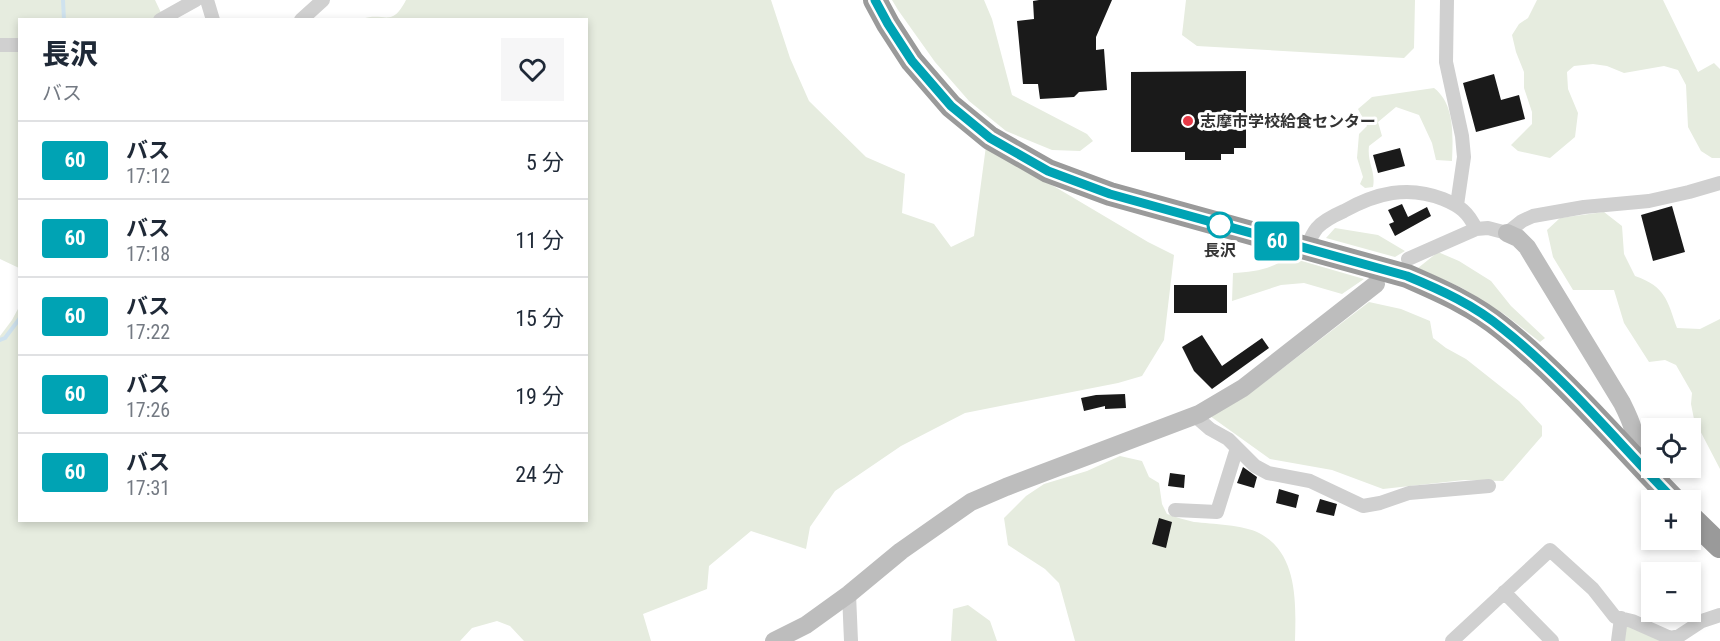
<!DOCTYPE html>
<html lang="ja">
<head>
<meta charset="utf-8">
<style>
  body { margin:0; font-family:"Roboto Condensed","Noto Sans JP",sans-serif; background:#f6f6f7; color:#1f2937; height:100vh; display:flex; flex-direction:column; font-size:22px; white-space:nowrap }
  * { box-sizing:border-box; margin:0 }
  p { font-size:20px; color:#747a83 }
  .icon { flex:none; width:33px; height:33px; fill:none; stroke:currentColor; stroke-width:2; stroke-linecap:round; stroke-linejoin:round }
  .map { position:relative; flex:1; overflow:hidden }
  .drawer { position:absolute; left:18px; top:18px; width:570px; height:504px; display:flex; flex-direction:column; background:#fff; border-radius:0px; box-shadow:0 3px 9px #0003 }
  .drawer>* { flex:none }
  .badge { padding:0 12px; border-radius:4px; font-size:21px; line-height:39px }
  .fabs { position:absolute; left:1641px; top:418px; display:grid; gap:12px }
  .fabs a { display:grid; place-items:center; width:60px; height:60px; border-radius:0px; background:#fff; box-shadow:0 3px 9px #0003; font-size:30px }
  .map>.badge { position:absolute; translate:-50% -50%; box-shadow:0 0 0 3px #fff }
  .round { display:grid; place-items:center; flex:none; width:63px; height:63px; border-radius:0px; background:#f6f6f7 }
  .headline { display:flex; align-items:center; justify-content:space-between; height:102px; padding:0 24px }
  h1 { font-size:28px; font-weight:800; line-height:45px }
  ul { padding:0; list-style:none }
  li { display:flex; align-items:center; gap:18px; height:78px; padding:0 24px; border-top:2px solid #e0e1e3 }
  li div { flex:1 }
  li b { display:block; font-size:22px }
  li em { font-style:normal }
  li .badge { min-width:66px; font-weight:700; text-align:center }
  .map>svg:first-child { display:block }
</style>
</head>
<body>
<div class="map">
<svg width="1720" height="641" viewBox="0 0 1720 641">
  <rect width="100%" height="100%" fill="#fff"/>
  <path fill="#e6ecdf" d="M0,0H155L164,19L20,20L19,268L0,259Z
    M406,0H771L790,58L809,101L866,157L905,174L902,213L934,224L951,247L974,236L986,146L1148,242L1174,255L1164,340L1142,376L1118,383L965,413L901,446L835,491L810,527L806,549L751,531L709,566L707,589L643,614L651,641H524L510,626L497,621L472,628L460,641H0V336L12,320L19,307L20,520H586V20L361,19C386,11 391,29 406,0Z
    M892,0H984L992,19L1012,95L1087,134L1093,141L1080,151L1052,150L1006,131L969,101L935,62L898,10Z
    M1186,0H1415L1414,48L1404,58L1197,46L1182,35Z
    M1537,0H1663L1698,72L1714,63L1720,69V158H1712L1701,151L1688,127L1686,85L1678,70L1664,66L1624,73L1607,66L1593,64L1574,66L1567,72L1568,89L1578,113L1575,137L1550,158L1518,151L1511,145L1532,124V112L1524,88V72L1516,52L1512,35L1519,24L1528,18Z
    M1434,88C1455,104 1453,136 1452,161L1436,160L1432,143L1419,115L1396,107L1378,122L1382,136L1369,146C1367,163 1376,171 1373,187L1365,188L1360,184L1363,177L1357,158L1359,134L1367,126L1358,109L1372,97Z
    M1604,212L1622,226L1624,254L1635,276C1666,287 1667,300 1677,328L1700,329L1720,319V469L1694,419L1691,404L1692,393L1676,365L1665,360L1649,362L1624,323L1614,290H1573L1553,257L1547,230L1560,218Z
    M1335,228L1378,235L1405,251L1395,257L1326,238Z
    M1438,252L1459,261L1491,281L1511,306L1545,338L1540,342L1504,314L1462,288L1418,268Z
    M1288,257L1364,279L1342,294L1304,283L1281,285L1232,301L1233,273C1254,272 1270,270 1288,257Z
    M1369,302L1401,309L1430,321L1433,338L1446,348L1466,359L1519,401L1542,426V436L1503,481L1464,480L1383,489L1332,470L1270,459L1210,416L1248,395Z
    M1120,456L1142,461L1149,477L1159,483L1162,504L1167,514C1176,517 1185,520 1194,522C1212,524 1244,525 1259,533C1298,553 1296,603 1295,641H1075L1059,583L1045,569L1008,545L1004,518L1026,496L1044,484L1087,471Z
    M968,605L990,621L997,641H951L953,609Z
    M1623,612L1660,627L1684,641H1625Z"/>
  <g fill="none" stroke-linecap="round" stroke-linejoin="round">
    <path stroke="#cfe2ee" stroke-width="4" d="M63,0L64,20
      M0,340L5,338L20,318"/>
  </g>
  <path fill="#1a1a1a" d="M1039,0H1112L1096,37V50L1104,49L1107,90L1079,92L1074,97L1040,99L1038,84H1023L1017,21L1034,19L1033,1Z
    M1246,71V148H1234V154H1221V160H1185V152H1131V72Z
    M1494,74L1501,100L1519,95L1525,119L1476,132L1463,83Z
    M1400,148L1405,166L1378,173L1373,155Z
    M1402,204L1408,217L1427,207L1431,216L1395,236L1389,224L1394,222L1388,210Z
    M1672,206L1685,252L1653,261L1641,215Z
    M1174,285H1227V313H1174Z
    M1202,335L1222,366L1262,338L1269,348L1212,389L1194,371L1182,347Z
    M1125,394L1126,408L1105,409V406L1084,411L1081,398L1096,395Z
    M1243,467L1257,477L1254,488L1237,483Z
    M1170,473L1185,475L1184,488L1168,486Z
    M1279,489L1299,495L1296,508L1276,503Z
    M1320,499L1337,504L1334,516L1316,512Z
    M1159,518L1172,522L1166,548L1152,544Z"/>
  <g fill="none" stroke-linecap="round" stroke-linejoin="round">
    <path stroke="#d0d0d0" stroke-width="14" d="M207,0L213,20
      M1447,0L1446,62L1462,136L1464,157L1457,205
      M160,20L196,0
      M301,20L323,0
      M0,45H20
      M1306,249C1309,242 1312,234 1317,228C1324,220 1335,215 1344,211C1376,193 1408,185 1443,199C1460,206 1468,212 1476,229
      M1408,259L1476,229L1488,228L1507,233L1522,221L1533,216L1584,207L1649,201L1689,192L1720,183
      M1195,416L1210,429L1228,439L1255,466L1268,473L1310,481L1363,506L1380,503L1409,493L1489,486
      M1175,510L1217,512L1237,448
      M1504,592L1552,641
      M849,594L851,641
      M1452,641L1550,550L1593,589L1615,617L1632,621L1670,638L1679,636L1702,621L1720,615
      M1618,641L1621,618"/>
    <path stroke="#bdbdbd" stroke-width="18" d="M1507,233L1518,238L1527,247L1622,403C1632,423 1638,435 1631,456
      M774,641L806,625L849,594L901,551L971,502L1006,487L1199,414L1243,388L1376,284"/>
    <path stroke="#9a9a9a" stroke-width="24" d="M875,0L888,24L912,61L951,106L990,138L1048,171L1110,194L1407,276C1441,291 1474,305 1503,329C1565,379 1619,444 1675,501
      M1690,517L1720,546"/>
  </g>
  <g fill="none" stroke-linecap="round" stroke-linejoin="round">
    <g stroke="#fff" stroke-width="14">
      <path id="line" d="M875,0L888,24L912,61L951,106L990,138L1048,171L1110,194L1407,276C1441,290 1474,305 1503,329C1565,378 1619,444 1675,501"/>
    </g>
    <use href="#line" stroke="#00a3b4" stroke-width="9"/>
  </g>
  <circle fill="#e63946" stroke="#fff" stroke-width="2" cx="1188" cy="121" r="6"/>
  <circle fill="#fff" stroke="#00a3b4" stroke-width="3" cx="1220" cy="225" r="12"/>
  <g text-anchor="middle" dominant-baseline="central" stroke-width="6" stroke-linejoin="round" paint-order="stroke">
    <g font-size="16" font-weight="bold" fill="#333" stroke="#fff" text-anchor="start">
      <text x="1200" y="121">志摩市学校給食センター</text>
    </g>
    <g font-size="16" font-weight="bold" fill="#333" stroke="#fff">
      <text x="1220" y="250">長沢</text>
    </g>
  </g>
</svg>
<div class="fabs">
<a><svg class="icon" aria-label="locate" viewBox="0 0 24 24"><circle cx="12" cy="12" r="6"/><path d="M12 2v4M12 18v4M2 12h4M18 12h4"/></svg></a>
<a>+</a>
<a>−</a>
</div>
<b class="badge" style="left:1277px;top:241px;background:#00a3b4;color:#fff">60</b>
<section class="drawer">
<div class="headline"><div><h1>長沢</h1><p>バス</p></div><a class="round"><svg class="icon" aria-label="heart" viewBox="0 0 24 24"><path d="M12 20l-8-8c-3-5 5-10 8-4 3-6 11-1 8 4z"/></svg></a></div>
<ul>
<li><span class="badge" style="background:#00a3b4;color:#fff">60</span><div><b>バス</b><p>17:12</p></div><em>5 分</em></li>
<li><span class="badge" style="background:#00a3b4;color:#fff">60</span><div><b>バス</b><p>17:18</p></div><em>11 分</em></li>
<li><span class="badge" style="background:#00a3b4;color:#fff">60</span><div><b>バス</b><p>17:22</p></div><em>15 分</em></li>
<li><span class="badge" style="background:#00a3b4;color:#fff">60</span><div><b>バス</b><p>17:26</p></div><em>19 分</em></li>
<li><span class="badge" style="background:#00a3b4;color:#fff">60</span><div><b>バス</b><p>17:31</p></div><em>24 分</em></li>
</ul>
</section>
</div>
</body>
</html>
